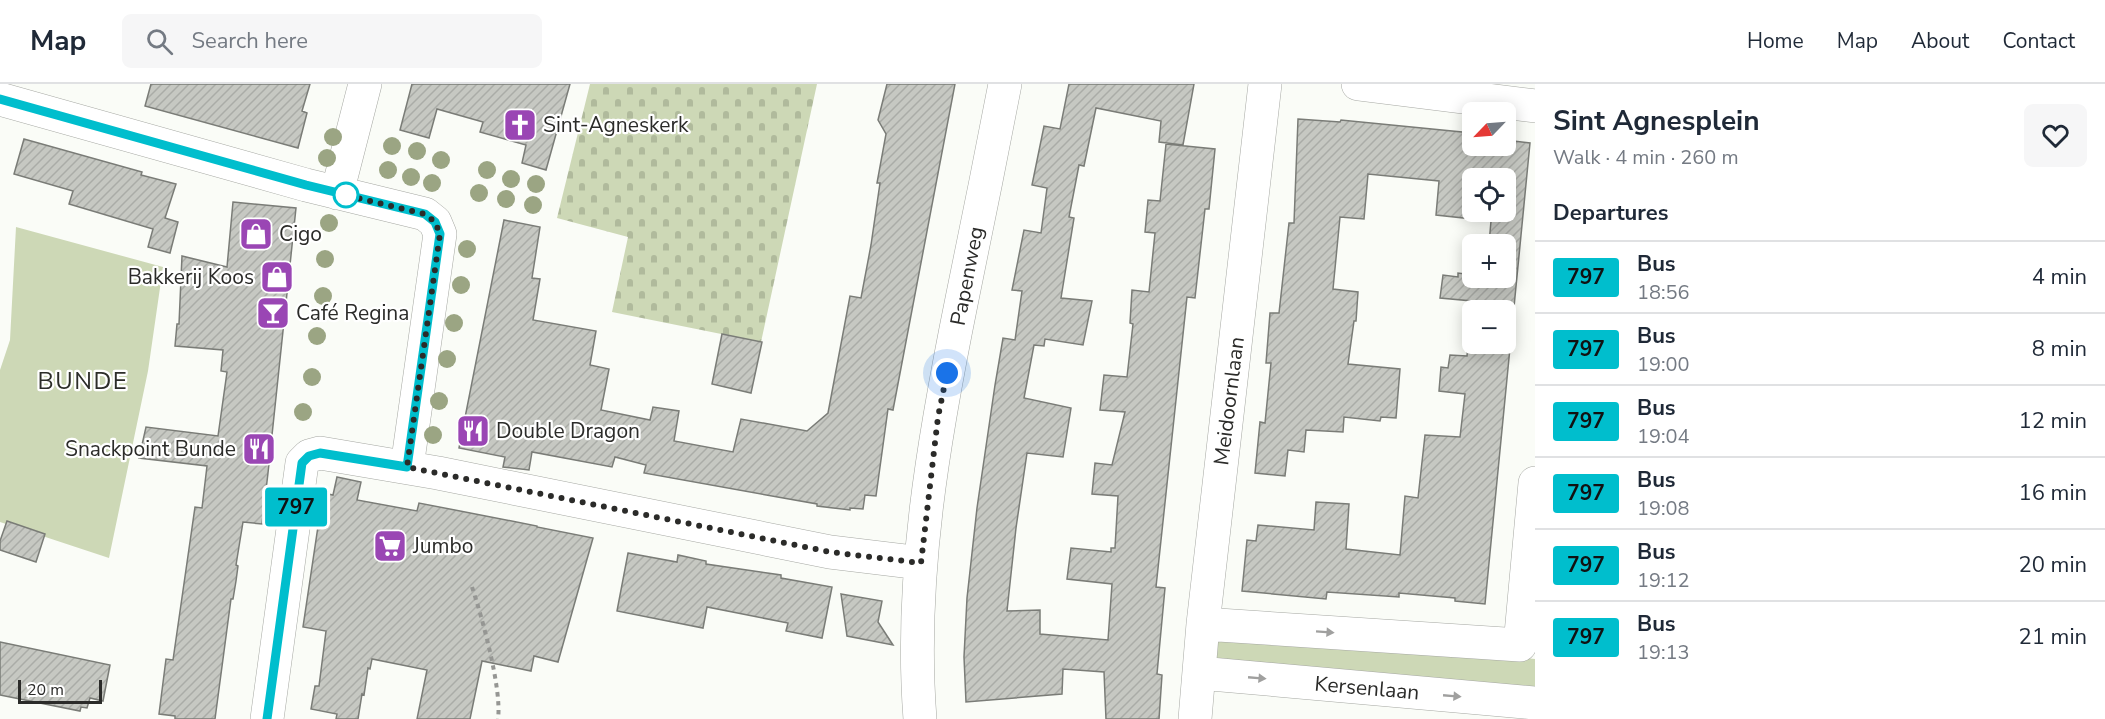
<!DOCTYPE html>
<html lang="en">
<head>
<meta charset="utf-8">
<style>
  body { margin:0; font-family:"Nunito Sans",sans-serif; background:#f6f6f7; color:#1f2937; height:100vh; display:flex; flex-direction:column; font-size:22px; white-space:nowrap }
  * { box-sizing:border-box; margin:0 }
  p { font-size:20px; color:#747a83 }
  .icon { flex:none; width:33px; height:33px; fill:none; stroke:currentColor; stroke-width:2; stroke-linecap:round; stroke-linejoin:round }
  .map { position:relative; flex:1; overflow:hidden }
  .sheet { display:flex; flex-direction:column; background:#fff; width:570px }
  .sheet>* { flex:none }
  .badge { padding:0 12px; border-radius:4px; font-size:21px; line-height:39px }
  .needle { width:39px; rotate:245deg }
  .buttons { position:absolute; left:1462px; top:18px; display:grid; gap:12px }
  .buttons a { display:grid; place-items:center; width:54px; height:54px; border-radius:9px; background:#fff; box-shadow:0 3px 15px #0003; font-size:30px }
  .scale { position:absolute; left:18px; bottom:15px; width:84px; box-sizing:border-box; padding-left:6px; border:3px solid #2b2b29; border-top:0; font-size:16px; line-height:21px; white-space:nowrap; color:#2b2b29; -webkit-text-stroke:4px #fff; paint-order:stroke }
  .you { position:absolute; width:30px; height:30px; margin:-15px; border:4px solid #fff; border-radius:50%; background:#1a73e8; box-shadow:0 0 0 9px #1a73e833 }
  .map>.badge { position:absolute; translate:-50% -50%; box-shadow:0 0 0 3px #fff }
  h2 { padding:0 18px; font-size:22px; line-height:54px }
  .round { display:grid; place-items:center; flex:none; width:63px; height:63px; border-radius:9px; background:#f6f6f7 }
  .summary { display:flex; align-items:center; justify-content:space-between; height:102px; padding:0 18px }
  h1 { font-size:28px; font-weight:700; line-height:45px }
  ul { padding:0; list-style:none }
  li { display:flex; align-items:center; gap:18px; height:72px; padding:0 18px; border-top:2px solid #e0e1e3 }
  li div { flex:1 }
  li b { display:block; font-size:22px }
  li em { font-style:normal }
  li .badge { min-width:66px; font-weight:700; text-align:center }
  header { display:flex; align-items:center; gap:36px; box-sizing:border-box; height:84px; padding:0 30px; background:#fff; border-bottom:2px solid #e0e1e3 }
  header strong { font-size:28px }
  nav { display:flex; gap:33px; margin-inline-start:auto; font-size:21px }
  .search { width:420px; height:54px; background:#f6f6f7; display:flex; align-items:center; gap:15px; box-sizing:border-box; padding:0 21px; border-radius:9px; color:#747a83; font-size:22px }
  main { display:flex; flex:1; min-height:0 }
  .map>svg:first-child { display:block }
</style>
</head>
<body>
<header>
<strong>Map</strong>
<div class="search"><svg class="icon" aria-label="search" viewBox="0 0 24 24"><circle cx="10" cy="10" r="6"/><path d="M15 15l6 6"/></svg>Search here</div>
<nav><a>Home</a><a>Map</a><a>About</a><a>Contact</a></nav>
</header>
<main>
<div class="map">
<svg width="1535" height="635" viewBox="0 0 1535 635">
  <defs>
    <pattern id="cemetery-stones" width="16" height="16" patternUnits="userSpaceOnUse" patternTransform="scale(1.5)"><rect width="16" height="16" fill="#cdd8b6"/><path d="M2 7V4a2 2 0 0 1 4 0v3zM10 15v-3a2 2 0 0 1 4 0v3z" fill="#b0ba9c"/></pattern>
    <pattern id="building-hatch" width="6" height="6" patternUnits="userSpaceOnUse" patternTransform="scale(1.5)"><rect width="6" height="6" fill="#c6c8c2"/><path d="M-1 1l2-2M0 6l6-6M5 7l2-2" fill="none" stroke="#aaaca7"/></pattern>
  </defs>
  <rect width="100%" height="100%" fill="#fafcf7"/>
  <path fill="#cdd8b6" d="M16,143L163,183L148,287L109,474L0,438V286L10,256Z
    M1254,551L1535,575V608L1219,580L1215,568L1219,554Z"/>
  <path fill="url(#cemetery-stones)" d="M590,0H817L761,258L612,228L628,153L557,134Z"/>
  <path fill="url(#building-hatch)" stroke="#7a7c77" stroke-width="1.5" fill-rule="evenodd" d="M151,0H310L302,27L307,29L298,64L145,22Z
    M412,0H570L546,86L522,79L526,61L480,48L483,38L437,25L429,54L400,46Z
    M887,0H955L893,326L888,325L876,412L865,411L863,425L850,424V426L817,422V420L644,389L646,381L615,373L612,383L532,368L529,386L503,383L505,373L459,364L504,136L540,143L532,194L540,195L533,236L596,247L590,281L609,285L601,326L650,336L653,323L679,327L674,357L733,368L741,335L807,347L828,329L850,212L861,214L871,161L880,99H877L886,50L878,36Z
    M1069,0H1194L1183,61L1159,58L1161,37L1096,24L1084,82L1079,81L1069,133L1074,134L1061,214L1092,217L1083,261L1045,255L1044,262L1034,261L1024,314L1071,324L1063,373L1027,369L1016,444L1007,527L1040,526V550L1108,556L1112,500L1067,495L1071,464L1111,468V464H1115L1118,412L1092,410L1095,379L1112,381L1125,328L1100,326L1104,291L1127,293L1133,240L1130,239L1132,206L1149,208L1155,149L1145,148L1148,116L1160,117L1166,60L1215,65L1209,125H1205L1195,214L1187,213L1156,503L1165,504L1157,590L1162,591L1159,635H1106L1104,588L1063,585L1062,610L966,618L964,573L967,514L977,424L995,301L1003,254L1015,256L1022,207L1012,206L1024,146L1041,149L1047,104L1032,101L1044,42L1060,45Z
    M1298,35L1340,38L1341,36L1472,49L1473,62H1506V56L1530,59L1485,520L1455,517V514L1399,509V513L1327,508L1326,515L1242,507L1247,456L1256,457L1258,441L1314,446L1316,418L1349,420L1346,465L1400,471L1405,412L1418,414L1425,351L1460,353L1465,310L1439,307L1441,283L1448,284L1450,271L1467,272L1472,217L1440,214L1443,191L1458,193V189L1473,191V194H1506V160H1489L1491,137L1436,131L1439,97L1368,90L1364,135L1340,133L1333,205L1358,208L1356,237H1354L1348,280L1400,285L1396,334L1381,333L1380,337L1344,333L1343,348L1306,346L1304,368L1288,366L1285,392L1255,389L1260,338L1265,339L1271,279H1266L1270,229H1279L1289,139H1294ZM1473,94H1506V128H1473ZM1473,226H1506V260H1473Z
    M24,55L142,88L141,91L176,100L165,134L178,138L170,169L148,163L153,145L69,120L73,107L14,90Z
    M233,118L296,124L268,389L262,440L243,438L236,481L238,482L236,497L233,515H231L215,635H175V632L159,630L166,575L173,576L195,423L202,424L207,382L139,374L146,343L218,352L227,288L221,287L223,266L175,262L177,240H179L182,172L227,183Z
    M722,250L762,258L751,309L712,300Z
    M337,393L361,398L357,416L417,427L419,419L537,442V443L593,454L558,578L534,572L531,587L482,577L470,635H417L427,586L372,575L370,585L368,584L364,611L362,610L358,635H336L337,630L311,625L315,602H319L326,547L303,543L323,409L333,411Z
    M7,437L45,450L36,478L0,466V457Z
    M628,469L677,478L678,471L706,477V480L781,491V494L832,503L822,554L786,547L788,539L707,523L703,544L617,527Z
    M841,510L882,517L878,538L893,561L847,552Z
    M0,558L110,581L103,617L90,614L87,624L81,623L80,627L0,611Z"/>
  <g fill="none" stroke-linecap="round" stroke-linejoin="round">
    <g stroke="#a6a8a3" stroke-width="34">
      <path id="minor" d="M1358,0L1535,22
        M0,15L306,101L425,130L435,138L440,150L407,383
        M337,109L365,0
        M1203,540L1520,561L1535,399
        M1199,589L1535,619
        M267,635L302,379L309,372L320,369L438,389L830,468L921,479
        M920,635C909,494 934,353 962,215C977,143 991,72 1005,0
        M1195,635L1203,540L1265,0"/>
    </g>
    <path stroke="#959693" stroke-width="4" stroke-dasharray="4.5 4.5" stroke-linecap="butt" d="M472,503C482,533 502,605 498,635"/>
    <use href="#minor" stroke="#fff" stroke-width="33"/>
  </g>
  <g fill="#9ba583">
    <circle cx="333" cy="53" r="9"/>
    <circle cx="392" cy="62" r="9"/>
    <circle cx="417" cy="67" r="9"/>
    <circle cx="327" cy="74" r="9"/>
    <circle cx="441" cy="76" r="9"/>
    <circle cx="388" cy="86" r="9"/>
    <circle cx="487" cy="86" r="9"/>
    <circle cx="411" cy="93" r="9"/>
    <circle cx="511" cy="95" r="9"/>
    <circle cx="432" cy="99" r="9"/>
    <circle cx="536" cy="100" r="9"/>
    <circle cx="479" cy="109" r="9"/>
    <circle cx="506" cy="115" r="9"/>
    <circle cx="533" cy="121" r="9"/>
    <circle cx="329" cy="139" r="9"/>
    <circle cx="467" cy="165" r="9"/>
    <circle cx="325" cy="175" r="9"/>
    <circle cx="461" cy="201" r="9"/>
    <circle cx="323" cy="212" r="9"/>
    <circle cx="454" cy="239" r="9"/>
    <circle cx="317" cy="252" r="9"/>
    <circle cx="447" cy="275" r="9"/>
    <circle cx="312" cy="293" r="9"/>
    <circle cx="439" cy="317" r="9"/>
    <circle cx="303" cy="328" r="9"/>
    <circle cx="433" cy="351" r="9"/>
  </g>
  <defs><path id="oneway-solid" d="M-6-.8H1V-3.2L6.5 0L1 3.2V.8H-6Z" transform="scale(1.5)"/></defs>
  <g fill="#a0a09f">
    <use href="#oneway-solid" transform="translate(1325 548) rotate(4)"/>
    <use href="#oneway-solid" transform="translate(1257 594) rotate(5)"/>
    <use href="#oneway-solid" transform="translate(1452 612) rotate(5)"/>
  </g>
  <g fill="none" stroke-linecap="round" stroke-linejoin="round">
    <g stroke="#fff" stroke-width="14">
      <path id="line" d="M0,15L306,101L425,130L435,138L440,150L407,383L320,369L309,372L302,379L267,635"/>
    </g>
    <use href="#line" stroke="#00becd" stroke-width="9"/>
    <path stroke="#2b2b29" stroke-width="6" stroke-dasharray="0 10.8" d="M346,111L337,109L425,130L435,138L440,150L407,383L830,468L921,479L938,333L947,289"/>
  </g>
  <defs>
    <g id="church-square" transform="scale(1.725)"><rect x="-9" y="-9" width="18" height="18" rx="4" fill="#9a46b4" stroke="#fff"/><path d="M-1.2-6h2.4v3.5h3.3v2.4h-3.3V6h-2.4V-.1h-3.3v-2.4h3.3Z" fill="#fff"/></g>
    <g id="shop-square" transform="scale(1.725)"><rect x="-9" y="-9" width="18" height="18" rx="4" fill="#9a46b4" stroke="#fff"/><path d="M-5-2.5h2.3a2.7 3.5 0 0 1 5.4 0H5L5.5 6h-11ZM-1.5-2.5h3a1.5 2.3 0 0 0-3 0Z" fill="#fff"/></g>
    <g id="bar-square" transform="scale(1.725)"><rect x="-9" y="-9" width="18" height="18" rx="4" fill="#9a46b4" stroke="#fff"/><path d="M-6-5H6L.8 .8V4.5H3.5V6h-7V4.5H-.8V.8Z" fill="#fff"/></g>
    <g id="restaurant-square" transform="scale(1.725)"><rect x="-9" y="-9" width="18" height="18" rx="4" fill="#9a46b4" stroke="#fff"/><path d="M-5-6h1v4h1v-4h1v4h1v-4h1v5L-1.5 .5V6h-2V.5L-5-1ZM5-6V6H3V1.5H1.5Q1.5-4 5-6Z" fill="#fff"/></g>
    <g id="supermarket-square" transform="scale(1.725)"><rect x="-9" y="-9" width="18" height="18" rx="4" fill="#9a46b4" stroke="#fff"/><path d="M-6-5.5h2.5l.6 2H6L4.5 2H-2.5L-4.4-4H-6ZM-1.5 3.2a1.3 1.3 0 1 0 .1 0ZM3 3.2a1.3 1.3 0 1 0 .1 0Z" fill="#fff"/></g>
  </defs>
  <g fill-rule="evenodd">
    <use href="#church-square" x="520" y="41"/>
    <use href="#shop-square" x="256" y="150"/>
    <use href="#shop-square" x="277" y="193"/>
    <use href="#bar-square" x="273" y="229"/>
    <use href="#restaurant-square" x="473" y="347"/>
    <use href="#restaurant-square" x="259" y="365"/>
    <use href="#supermarket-square" x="390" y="462"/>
  </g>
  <circle fill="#fff" stroke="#00becd" stroke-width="3" cx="346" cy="111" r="12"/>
  <g text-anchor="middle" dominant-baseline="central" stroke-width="4.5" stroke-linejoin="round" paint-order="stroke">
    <g font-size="21" fill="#2b2b29" stroke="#fff" text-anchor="start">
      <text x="543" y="41">Sint-Agneskerk</text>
      <text x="279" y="150">Cigo</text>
      <text x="254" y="193" text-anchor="end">Bakkerij Koos</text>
      <text x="296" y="229">Café Regina</text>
      <text x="496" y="347">Double Dragon</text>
      <text x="236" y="365" text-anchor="end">Snackpoint Bunde</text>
      <text x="413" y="462">Jumbo</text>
    </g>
    <g font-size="21" fill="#2b2b29" stroke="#fff">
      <text transform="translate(967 192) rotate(-79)">Papenweg</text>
      <text transform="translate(1229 317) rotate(-83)">Meidoornlaan</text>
      <text transform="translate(1367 604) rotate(5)">Kersenlaan</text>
    </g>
    <g font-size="24" letter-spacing="1.5" fill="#2c2d29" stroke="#fff">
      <text x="83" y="297">BUNDE</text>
    </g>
  </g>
</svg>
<div class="buttons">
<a><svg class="needle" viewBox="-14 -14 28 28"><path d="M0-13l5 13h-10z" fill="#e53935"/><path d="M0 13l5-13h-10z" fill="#747a83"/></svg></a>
<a><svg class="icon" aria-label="locate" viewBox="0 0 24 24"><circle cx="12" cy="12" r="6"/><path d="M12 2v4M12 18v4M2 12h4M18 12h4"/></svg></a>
<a>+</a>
<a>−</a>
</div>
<div class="scale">20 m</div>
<div class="you" style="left:947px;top:289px"></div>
<b class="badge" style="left:296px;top:423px;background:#00becd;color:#111">797</b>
</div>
<section class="sheet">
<div class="summary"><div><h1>Sint Agnesplein</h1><p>Walk · 4 min · 260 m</p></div><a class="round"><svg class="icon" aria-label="heart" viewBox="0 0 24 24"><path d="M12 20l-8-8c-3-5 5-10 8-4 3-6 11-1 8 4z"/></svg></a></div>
<h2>Departures</h2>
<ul>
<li><span class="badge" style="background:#00becd;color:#111">797</span><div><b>Bus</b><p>18:56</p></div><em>4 min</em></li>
<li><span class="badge" style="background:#00becd;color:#111">797</span><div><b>Bus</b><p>19:00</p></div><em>8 min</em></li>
<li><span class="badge" style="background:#00becd;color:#111">797</span><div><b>Bus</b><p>19:04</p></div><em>12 min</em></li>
<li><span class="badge" style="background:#00becd;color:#111">797</span><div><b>Bus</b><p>19:08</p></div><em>16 min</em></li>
<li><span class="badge" style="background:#00becd;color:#111">797</span><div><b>Bus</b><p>19:12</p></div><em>20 min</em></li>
<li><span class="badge" style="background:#00becd;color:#111">797</span><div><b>Bus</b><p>19:13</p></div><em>21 min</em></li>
</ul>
</section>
</main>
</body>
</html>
